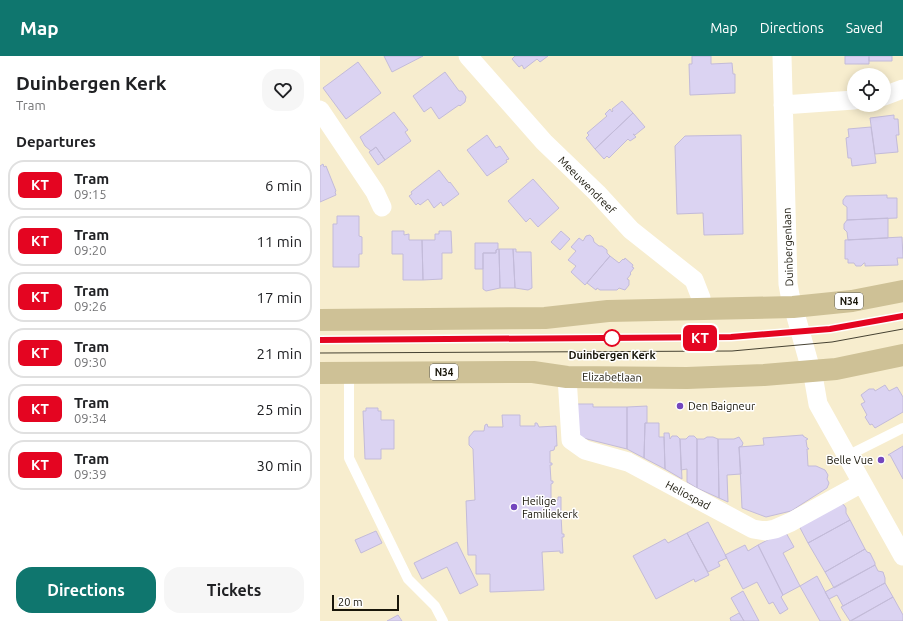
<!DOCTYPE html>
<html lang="en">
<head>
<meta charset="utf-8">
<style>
  body { margin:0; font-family:Ubuntu,sans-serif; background:#f6f6f6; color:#202124; height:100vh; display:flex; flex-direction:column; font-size:15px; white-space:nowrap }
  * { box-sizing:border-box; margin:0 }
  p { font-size:13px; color:#757577 }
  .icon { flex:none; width:22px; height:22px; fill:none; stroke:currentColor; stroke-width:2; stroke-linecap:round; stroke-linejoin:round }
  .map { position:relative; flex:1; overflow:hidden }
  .panel { display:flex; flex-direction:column; background:#fff; width:320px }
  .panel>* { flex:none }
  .badge { padding:0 8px; border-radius:6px; font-size:14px; line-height:26px }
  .buttons { position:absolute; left:527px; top:12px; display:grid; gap:8px }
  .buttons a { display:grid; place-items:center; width:44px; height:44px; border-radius:50%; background:#fff; box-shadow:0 2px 10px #0003; font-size:20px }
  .scale { position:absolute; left:12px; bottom:10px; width:67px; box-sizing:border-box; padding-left:4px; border:2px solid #19160a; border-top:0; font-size:11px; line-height:14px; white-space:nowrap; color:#19160a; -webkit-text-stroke:3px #fff; paint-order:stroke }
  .map>.badge { position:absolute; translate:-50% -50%; box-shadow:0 0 0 2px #fff }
  h2 { padding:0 16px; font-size:15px; line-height:36px }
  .round { display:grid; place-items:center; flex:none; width:42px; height:42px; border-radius:16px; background:#f6f6f6 }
  .headline { display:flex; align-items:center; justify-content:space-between; height:68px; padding:0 16px }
  h1 { font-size:19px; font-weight:700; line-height:30px }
  .button { display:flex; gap:8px; margin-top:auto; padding:8px 16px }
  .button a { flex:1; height:46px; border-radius:16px; background:#0f766e; color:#fff; font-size:16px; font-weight:700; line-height:46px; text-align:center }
  .button a+a { background:#f6f6f6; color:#202124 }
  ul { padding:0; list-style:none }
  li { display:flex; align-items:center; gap:12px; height:50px; margin:0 8px 6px; padding:0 8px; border:2px solid #e0e0e0; border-radius:16px }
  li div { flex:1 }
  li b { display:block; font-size:15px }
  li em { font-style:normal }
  li .badge { min-width:44px; font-weight:700; text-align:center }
  header { display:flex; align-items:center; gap:24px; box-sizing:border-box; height:56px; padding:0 20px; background:#0f766e; color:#fff }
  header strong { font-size:19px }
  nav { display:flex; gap:22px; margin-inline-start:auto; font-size:14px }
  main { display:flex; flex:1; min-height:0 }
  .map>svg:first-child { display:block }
</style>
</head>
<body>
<header>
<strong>Map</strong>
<nav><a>Map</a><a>Directions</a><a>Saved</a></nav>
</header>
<main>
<section class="panel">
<div class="headline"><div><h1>Duinbergen Kerk</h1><p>Tram</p></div><a class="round"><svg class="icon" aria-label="heart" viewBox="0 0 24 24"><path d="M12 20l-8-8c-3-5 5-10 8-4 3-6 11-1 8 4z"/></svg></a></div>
<h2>Departures</h2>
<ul>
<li><span class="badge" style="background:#e40521;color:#fff">KT</span><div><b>Tram</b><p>09:15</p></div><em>6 min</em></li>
<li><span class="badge" style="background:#e40521;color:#fff">KT</span><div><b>Tram</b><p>09:20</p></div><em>11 min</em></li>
<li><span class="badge" style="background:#e40521;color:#fff">KT</span><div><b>Tram</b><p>09:26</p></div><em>17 min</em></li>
<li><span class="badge" style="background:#e40521;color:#fff">KT</span><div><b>Tram</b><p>09:30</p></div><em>21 min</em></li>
<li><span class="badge" style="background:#e40521;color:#fff">KT</span><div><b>Tram</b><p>09:34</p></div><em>25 min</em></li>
<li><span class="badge" style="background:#e40521;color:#fff">KT</span><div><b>Tram</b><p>09:39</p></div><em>30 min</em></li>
</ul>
<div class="button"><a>Directions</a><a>Tickets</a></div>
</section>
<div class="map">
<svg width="583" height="565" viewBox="0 0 583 565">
  <rect width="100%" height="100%" fill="#f7edce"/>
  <path fill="#dbd3f2" stroke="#c3bbd9" d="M64,0H103L72,16Z
    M195,0H228L220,6L217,3L204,13L202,9L199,11L192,3Z
    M372,0H391V8L412,7L413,18H415V37L370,39L369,8H372Z
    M525,0H549V8H525Z
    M549,0H572V5H549Z
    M38,6L61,37L26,63L3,32Z
    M125,16L139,35H142L146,41L145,46L140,50L139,49L119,63L111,51L104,56L93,40Z
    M302,45L313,57L275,93L266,82L269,79L267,77L287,60L285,58L290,53L292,56L293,55L292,53Z
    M74,56L88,74L85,76L91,85L65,104L56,91L51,95L45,90L40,81Z
    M313,57L325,71L315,79L313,78L316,81L310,85L308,83L289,102L287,100L284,103L275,93Z
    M574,59V63H578L579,79H576L578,96L555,98L550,62Z
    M551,71L556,107L532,110L531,102H528L526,82L529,81L528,73Z
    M167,79L176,92L180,90L189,103L186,104L187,106L167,120L147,94Z
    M421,79L423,178L384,179L383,157L357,158L355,90L365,80Z
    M56,91L65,104L58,109L49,96Z
    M3,108L4,111L6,110L16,135L15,136L16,139L0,146V110Z
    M119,114L129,127L130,126L139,138L123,150L121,146L114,152L108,143L100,149L98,147L96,149L89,140L92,138L91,136Z
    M213,123L239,152L218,171L210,162L206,166L188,145Z
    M567,139V142H577V162L527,164V151L523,148V144L526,140Z
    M17,160H39V180L42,181V198H39V211H13V168H17Z
    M568,162V182L528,184L527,176L524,173V168L527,164Z
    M72,175H84V179L89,178V184H102L103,224H83V198H72Z
    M119,175H131L132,197H122V223L103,224L102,184H115V178H119Z
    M241,175L250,183L240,194L231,186Z
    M270,179L273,182L274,186L279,190H282L287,194V197L290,200L265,229L251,216L256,210L248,204L256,195L251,191L259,182L263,185L266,180Z
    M582,181L583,202H577L578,209L545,210V207H544L541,210H536L534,207H528V203H525V184Z
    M155,187H178V193L176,194V197H163V213H155Z
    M179,193H193L195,232H180Z
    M179,193L180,232L166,235L163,233V197H176V194Z
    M193,193H196V196H211L212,232L208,234L195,232Z
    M290,200L299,207L303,203L304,204L305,202L313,209L312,211L314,212L310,217L311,218L307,223L309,224V229L305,234L299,232L297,234H280L277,232L276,234L267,227Z
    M565,329L569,335L577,331L583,341V356L555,372L552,368L550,369L545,361L547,359L541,348L545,346L541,339L549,333H554L555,335Z
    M257,348H273V351H307V393L255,380Z
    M327,350V367H325L324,402L307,393V351Z
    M46,352H58V355H61V364H74V393H61V403H45L43,355H46Z
    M182,359H200V370H215V367H217L219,371L236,370L237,390H235L234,394L230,395V407H232V409H230L231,425H233V427L231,428V444H238V441H241V458L244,457V459H241L242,478H244V481H242L243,497H240V495L222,496L224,534L170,536V518H156V499H148L146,445L155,444L153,393L149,389V381L154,375H164L165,369L167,368L168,371H183Z
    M325,367H339V381H344L345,413L324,402Z
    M344,377H349L350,383L352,380H357L360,383L362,423L345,413Z
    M483,379V380L488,383L486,384L487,391L489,393H487L488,410H496L505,414L508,419L507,423L509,427L507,432L471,455L446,461L422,452L419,391L444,389L443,382Z
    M369,380H374L377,383V432L367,426V413L361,414L360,383H366Z
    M387,381H393L398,383L399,442L377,432V383H384Z
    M419,381L423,387L422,390L419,391L421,418L407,419L408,446L399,442L398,383H414Z
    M583,390V423L570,399H568Z
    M520,447L524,449L526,452V457L530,464L488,487L478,468Z
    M530,464L545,493L505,516L488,487Z
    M388,466L407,502L398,506L400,510L388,516L367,477Z
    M56,475L62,487L41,497L35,484Z
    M465,475L474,491L463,497L480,530L463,539L438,489Z
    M367,477L389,519L375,526L374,523L336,543L313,500L345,483L348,487Z
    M137,486L158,529L140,538L127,511L102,523L94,507Z
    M425,489L428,495L438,489L463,539L461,541L468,553L460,558L453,546L449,548L437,526L423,533L405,499Z
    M545,493L547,496L550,497L555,507V509L514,532L505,516Z
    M555,509L558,515L563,516L565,522V527L523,550L517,539L509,543L505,536Z
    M497,520L509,543L521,565H500L480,530Z
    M565,527L573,541L530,565L521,551Z
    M423,535L439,565H424L411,542Z
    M573,541L583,559V565H531Z
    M419,557L424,565H411L410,562Z
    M78,559L82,565H67Z"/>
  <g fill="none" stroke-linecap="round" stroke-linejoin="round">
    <path stroke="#fff" stroke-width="10" d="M29,317V402L88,523L115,550L123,565
      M527,400L583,372"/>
    <path stroke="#fff" stroke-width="19" d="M148,0L224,86L277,137L311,174L374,224L381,242L382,253
      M462,0L468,228L470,239L494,325L498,348L583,500
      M564,40L583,33
      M463,49L534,44
      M0,54L55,136L62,151
      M247,321L251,384L265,394L308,406L433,473L445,475L455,473L471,466L542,427"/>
    <path stroke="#cec196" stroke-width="22" d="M0,264L225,262L288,255L473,251L532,245L583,235
      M0,317L213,316L247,321L367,322L444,319L516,313L583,299"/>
    <path stroke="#464232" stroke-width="1" d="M0,284L411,281L510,273L583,260
      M0,297L412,295L512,286L583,273"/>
  </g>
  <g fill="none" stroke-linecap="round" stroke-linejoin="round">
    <g stroke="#fff" stroke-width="9">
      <path id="line" d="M0,284L411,281L510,273L583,260"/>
    </g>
    <use href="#line" stroke="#e40521" stroke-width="6"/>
  </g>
  <circle fill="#fff" stroke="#e40521" stroke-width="2" cx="292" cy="282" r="8"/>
  <g fill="#7346be" stroke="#fff" stroke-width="1.5">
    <circle cx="360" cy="350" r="4"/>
    <circle cx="561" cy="404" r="4"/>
    <circle cx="194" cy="451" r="4"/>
  </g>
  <g text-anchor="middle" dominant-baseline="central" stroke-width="3" stroke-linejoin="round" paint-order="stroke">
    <g fill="#fff" stroke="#5e5c54" stroke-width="1">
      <rect x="515" y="237" width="28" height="16" rx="3"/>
      <rect x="110" y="308" width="28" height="16" rx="3"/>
    </g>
    <g font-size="10" font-weight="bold" fill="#19160a">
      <text x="529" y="245">N34</text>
      <text x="124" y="316">N34</text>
    </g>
    <g font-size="11" fill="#19160a" stroke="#fff">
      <text transform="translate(267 129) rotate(45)">Meeuwendreef</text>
      <text transform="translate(468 191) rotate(-92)">Duinbergenlaan</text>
      <text transform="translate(292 321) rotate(1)">Elizabetlaan</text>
      <text transform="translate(368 439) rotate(28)">Heliospad</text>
    </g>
    <g font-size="11" font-weight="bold" fill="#19160a" stroke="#fff">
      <text x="292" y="299">Duinbergen Kerk</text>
    </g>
    <g font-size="11" fill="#19160a" stroke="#fff" text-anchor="start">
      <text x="368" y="350">Den Baigneur</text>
      <text x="553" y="404" text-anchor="end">Belle Vue</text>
      <text x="202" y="445">Heilige<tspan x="202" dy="13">Familiekerk</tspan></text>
    </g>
  </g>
</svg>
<div class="buttons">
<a><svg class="icon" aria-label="locate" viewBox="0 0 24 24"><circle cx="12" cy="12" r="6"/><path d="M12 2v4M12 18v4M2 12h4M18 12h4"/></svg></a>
</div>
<div class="scale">20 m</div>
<b class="badge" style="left:380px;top:282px;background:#e40521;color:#fff">KT</b>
</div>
</main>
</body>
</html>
